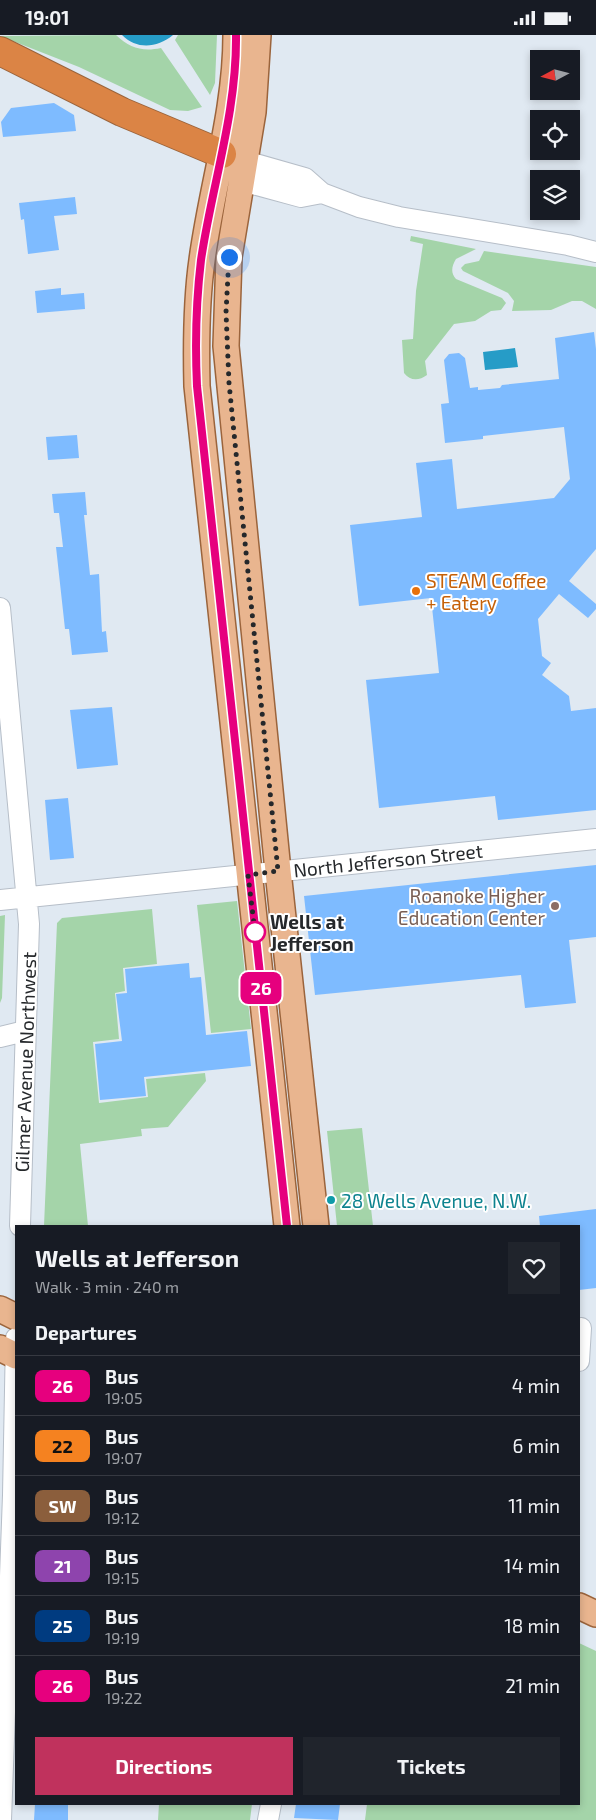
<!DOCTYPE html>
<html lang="en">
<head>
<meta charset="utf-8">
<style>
  body { margin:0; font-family:"Exo 2",sans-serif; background:#20242c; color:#f1f3f6; height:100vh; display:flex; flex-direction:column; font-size:19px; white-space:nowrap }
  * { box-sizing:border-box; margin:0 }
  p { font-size:16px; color:#9ea1a6 }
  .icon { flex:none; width:28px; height:28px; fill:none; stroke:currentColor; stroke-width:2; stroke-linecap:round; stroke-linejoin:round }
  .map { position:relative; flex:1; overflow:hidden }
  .drawer { position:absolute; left:15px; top:1190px; width:565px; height:580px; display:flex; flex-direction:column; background:#171b24; border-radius:0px; box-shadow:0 2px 8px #0003 }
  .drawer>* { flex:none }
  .badge { padding:0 10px; border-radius:8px; font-size:18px; line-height:32px }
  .needle { width:32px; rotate:263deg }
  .tools { position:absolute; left:530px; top:15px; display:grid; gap:10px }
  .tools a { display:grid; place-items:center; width:50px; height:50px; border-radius:0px; background:#171b24; box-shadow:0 2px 8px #0003; font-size:25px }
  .you { position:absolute; width:25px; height:25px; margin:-12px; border:4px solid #fff; border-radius:50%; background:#1a73e8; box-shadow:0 0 0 8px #1a73e833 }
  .map>.badge { position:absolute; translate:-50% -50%; box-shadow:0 0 0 2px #fff }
  h2 { padding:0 20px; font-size:19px; line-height:45px }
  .round { display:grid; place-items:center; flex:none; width:52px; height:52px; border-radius:0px; background:#20242c }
  .overview { display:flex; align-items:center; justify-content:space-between; height:85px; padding:0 20px }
  h1 { font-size:24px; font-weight:700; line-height:38px }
  .action { display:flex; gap:10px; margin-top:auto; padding:10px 20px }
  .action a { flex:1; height:58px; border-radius:0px; background:#c0325d; color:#fff; font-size:20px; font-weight:700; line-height:58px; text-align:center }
  .action a+a { background:#20242c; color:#f1f3f6 }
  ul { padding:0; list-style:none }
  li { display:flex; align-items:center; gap:15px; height:60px; padding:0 20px; border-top:1px solid #363941 }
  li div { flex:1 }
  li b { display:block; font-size:19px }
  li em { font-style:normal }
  li .badge { min-width:55px; font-weight:700; text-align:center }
  .status { display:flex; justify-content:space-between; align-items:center; height:35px; padding:0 25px; background:#171b24; direction:ltr }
  .status svg { height:14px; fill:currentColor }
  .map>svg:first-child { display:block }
</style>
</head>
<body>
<div class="status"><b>19:01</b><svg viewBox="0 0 49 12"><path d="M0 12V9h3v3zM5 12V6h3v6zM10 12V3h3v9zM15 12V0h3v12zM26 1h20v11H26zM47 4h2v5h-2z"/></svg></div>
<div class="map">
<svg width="596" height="1785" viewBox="0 0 596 1785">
  <rect width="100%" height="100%" fill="#e0e9f2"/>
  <path fill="#a4d4a9" d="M116,0C130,13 142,17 161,13L202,72L188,76L170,75L79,32L0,1Z
    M178,0H217L215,48L210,60L175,5Z
    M411,201L476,214L456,224C452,231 450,237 456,244L502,263L506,268L501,275L491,276L475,286L454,289L425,326L427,340C419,346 410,346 404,338L402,305L413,304L416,256L423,209L410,206Z
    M484,216L596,232V274L582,266H572L551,275L512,276L514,266L508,258L463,236L461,233L465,229L479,226Z
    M237,866L251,994L211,998L197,870Z
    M152,874L157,929L123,933L125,956L115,958L119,1004L93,1007L99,1068L148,1062L146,1044L205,1038L206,1046L168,1092L141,1094L142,1101L80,1109L88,1191H44L57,888L62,883Z
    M5,880L2,963L0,968V881Z
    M362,1093L373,1191H337L327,1096Z
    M579,1608L596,1616V1785H365L367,1769H579Z
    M159,1769H252L250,1785H158Z"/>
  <path fill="#269cc7" d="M122,0H173C157,13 137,15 122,0Z
    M515,313L518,332L485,335L483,317Z"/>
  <path fill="#7ebbff" d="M54,68L74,80L76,96L3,102L1,87L11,73Z
    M75,162L77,179L54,181L59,215L28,219L24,184L21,185L19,168Z
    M61,253V260L84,258L85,274L37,278L35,256Z
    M594,297L596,314V514L569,546L596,569V574L588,583L559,559L538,584L542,621L551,628L542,640L569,661L571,676L596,673V775L498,785L495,761L379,773L366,645L439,638L436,609L431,563L359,571L350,490L422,482L416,428L452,424L457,474L554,463L570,444L564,392L483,401V404L445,408L441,369L449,368L444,325L449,319L459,318L465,323L470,353L478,352V355L500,353L502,350L559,344L555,303Z
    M77,400L79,423L48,425L46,402Z
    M85,457L87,480H84L90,540L99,539L102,597L106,596L108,617L72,620L69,594H65L56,512H63L59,478H54L52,459Z
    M112,672L118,730L77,734L70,675Z
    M68,763L74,823L50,825L45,765Z
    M596,830V902L569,905L576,968L525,973L521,940L315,960L304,861Z
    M189,928L190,943L201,942L206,1000L247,996L251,1031L144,1042L146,1061L100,1065L95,1009L122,1006L116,959L127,958L125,934Z
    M596,1174V1253L579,1255V1191H540L539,1181Z
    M35,1769H68V1785H34Z
    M296,1769H340L338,1785L294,1783Z"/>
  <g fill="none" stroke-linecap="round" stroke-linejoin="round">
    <g stroke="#b6bec8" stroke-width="22">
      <path id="minor" d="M231,122L305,143L322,158L359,172L399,182L568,210L596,217
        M242,146L301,162L322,158
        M0,573L29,889L20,1191
        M0,865L596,804
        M0,1002L25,996
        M579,1326L581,1293
        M1,1785L13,1460L16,1303
        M268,1785L271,1769"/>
    </g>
    <g stroke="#9b643c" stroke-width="28">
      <path id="major" d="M236,0C236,77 212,150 202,225C196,267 196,309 197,351L287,1191
        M258,0L253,77L229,222L226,311L278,836L316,1191
        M0,1274L16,1282
        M0,1313L16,1321
        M579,1571L596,1579"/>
    </g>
    <g stroke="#9b643c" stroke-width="30">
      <path id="highway" d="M0,16L122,77L222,119"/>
    </g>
    <use href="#minor" stroke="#fff" stroke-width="20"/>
    <use href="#major" stroke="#e9b58f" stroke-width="25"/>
    <use href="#highway" stroke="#db8445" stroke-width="28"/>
  </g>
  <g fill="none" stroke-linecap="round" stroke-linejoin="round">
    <g stroke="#fff" stroke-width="11">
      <path id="line" d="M236,0C237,77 212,150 201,225C196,267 195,309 197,351L287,1191"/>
    </g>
    <use href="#line" stroke="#e6007e" stroke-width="8"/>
    <path stroke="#25282b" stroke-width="5" stroke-dasharray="0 9" d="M229,222L226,277L229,348L278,836L248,840L255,897"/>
  </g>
  <circle fill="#e8710a" stroke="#fff" stroke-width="2" cx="416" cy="556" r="5"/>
  <circle fill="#8d6e63" stroke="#fff" stroke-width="2" cx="555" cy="871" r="5"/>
  <circle fill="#fff" stroke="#e6007e" stroke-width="2.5" cx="255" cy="897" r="10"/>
  <circle fill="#0f9aa8" stroke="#fff" stroke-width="2" cx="331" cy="1165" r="5"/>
  <g text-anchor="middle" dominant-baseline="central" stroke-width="4" stroke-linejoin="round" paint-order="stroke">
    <g font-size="19" fill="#c56008" stroke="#fff" text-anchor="start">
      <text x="426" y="545">STEAM Coffee<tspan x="426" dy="22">+ Eatery</tspan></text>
    </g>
    <g font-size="19" fill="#25282b" stroke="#fff">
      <text transform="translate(388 825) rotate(-6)">North Jefferson Street</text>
      <text transform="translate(25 1027) rotate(-88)">Gilmer Avenue Northwest</text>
    </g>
    <g font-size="19" fill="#785e54" stroke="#fff" text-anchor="end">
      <text x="545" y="860">Roanoke Higher<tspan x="545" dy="22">Education Center</tspan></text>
    </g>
    <g font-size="19" font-weight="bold" fill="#25282b" stroke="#fff" text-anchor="start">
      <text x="270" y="886">Wells at<tspan x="270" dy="22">Jefferson</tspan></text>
    </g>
    <g font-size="19" fill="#0d838f" stroke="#fff" text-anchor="start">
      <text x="341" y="1165">28 Wells Avenue, N.W.</text>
    </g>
  </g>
</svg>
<div class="tools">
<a><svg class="needle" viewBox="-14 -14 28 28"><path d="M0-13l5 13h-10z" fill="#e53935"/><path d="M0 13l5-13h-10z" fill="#9ea1a6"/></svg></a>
<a><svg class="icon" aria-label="locate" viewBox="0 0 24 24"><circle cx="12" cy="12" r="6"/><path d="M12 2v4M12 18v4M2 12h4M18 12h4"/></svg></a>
<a><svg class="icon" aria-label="layers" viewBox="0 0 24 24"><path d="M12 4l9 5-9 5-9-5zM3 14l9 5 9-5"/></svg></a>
</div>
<div class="you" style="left:229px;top:222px"></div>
<b class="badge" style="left:261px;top:953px;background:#e6007e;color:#fff">26</b>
<section class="drawer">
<div class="overview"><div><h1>Wells at Jefferson</h1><p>Walk · 3 min · 240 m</p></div><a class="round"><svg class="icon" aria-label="heart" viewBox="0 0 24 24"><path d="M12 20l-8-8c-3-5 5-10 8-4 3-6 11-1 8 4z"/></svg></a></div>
<h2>Departures</h2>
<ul>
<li><span class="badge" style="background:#e6007e;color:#fff">26</span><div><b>Bus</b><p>19:05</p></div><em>4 min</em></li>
<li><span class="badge" style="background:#f58220;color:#111">22</span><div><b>Bus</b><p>19:07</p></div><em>6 min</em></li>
<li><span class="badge" style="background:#8b5e3c;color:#fff">SW</span><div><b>Bus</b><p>19:12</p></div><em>11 min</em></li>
<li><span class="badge" style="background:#8e44ad;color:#fff">21</span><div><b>Bus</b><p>19:15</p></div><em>14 min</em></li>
<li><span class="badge" style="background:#003b80;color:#fff">25</span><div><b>Bus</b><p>19:19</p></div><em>18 min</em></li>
<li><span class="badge" style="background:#e6007e;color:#fff">26</span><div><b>Bus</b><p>19:22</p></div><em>21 min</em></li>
</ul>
<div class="action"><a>Directions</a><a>Tickets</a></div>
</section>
</div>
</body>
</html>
